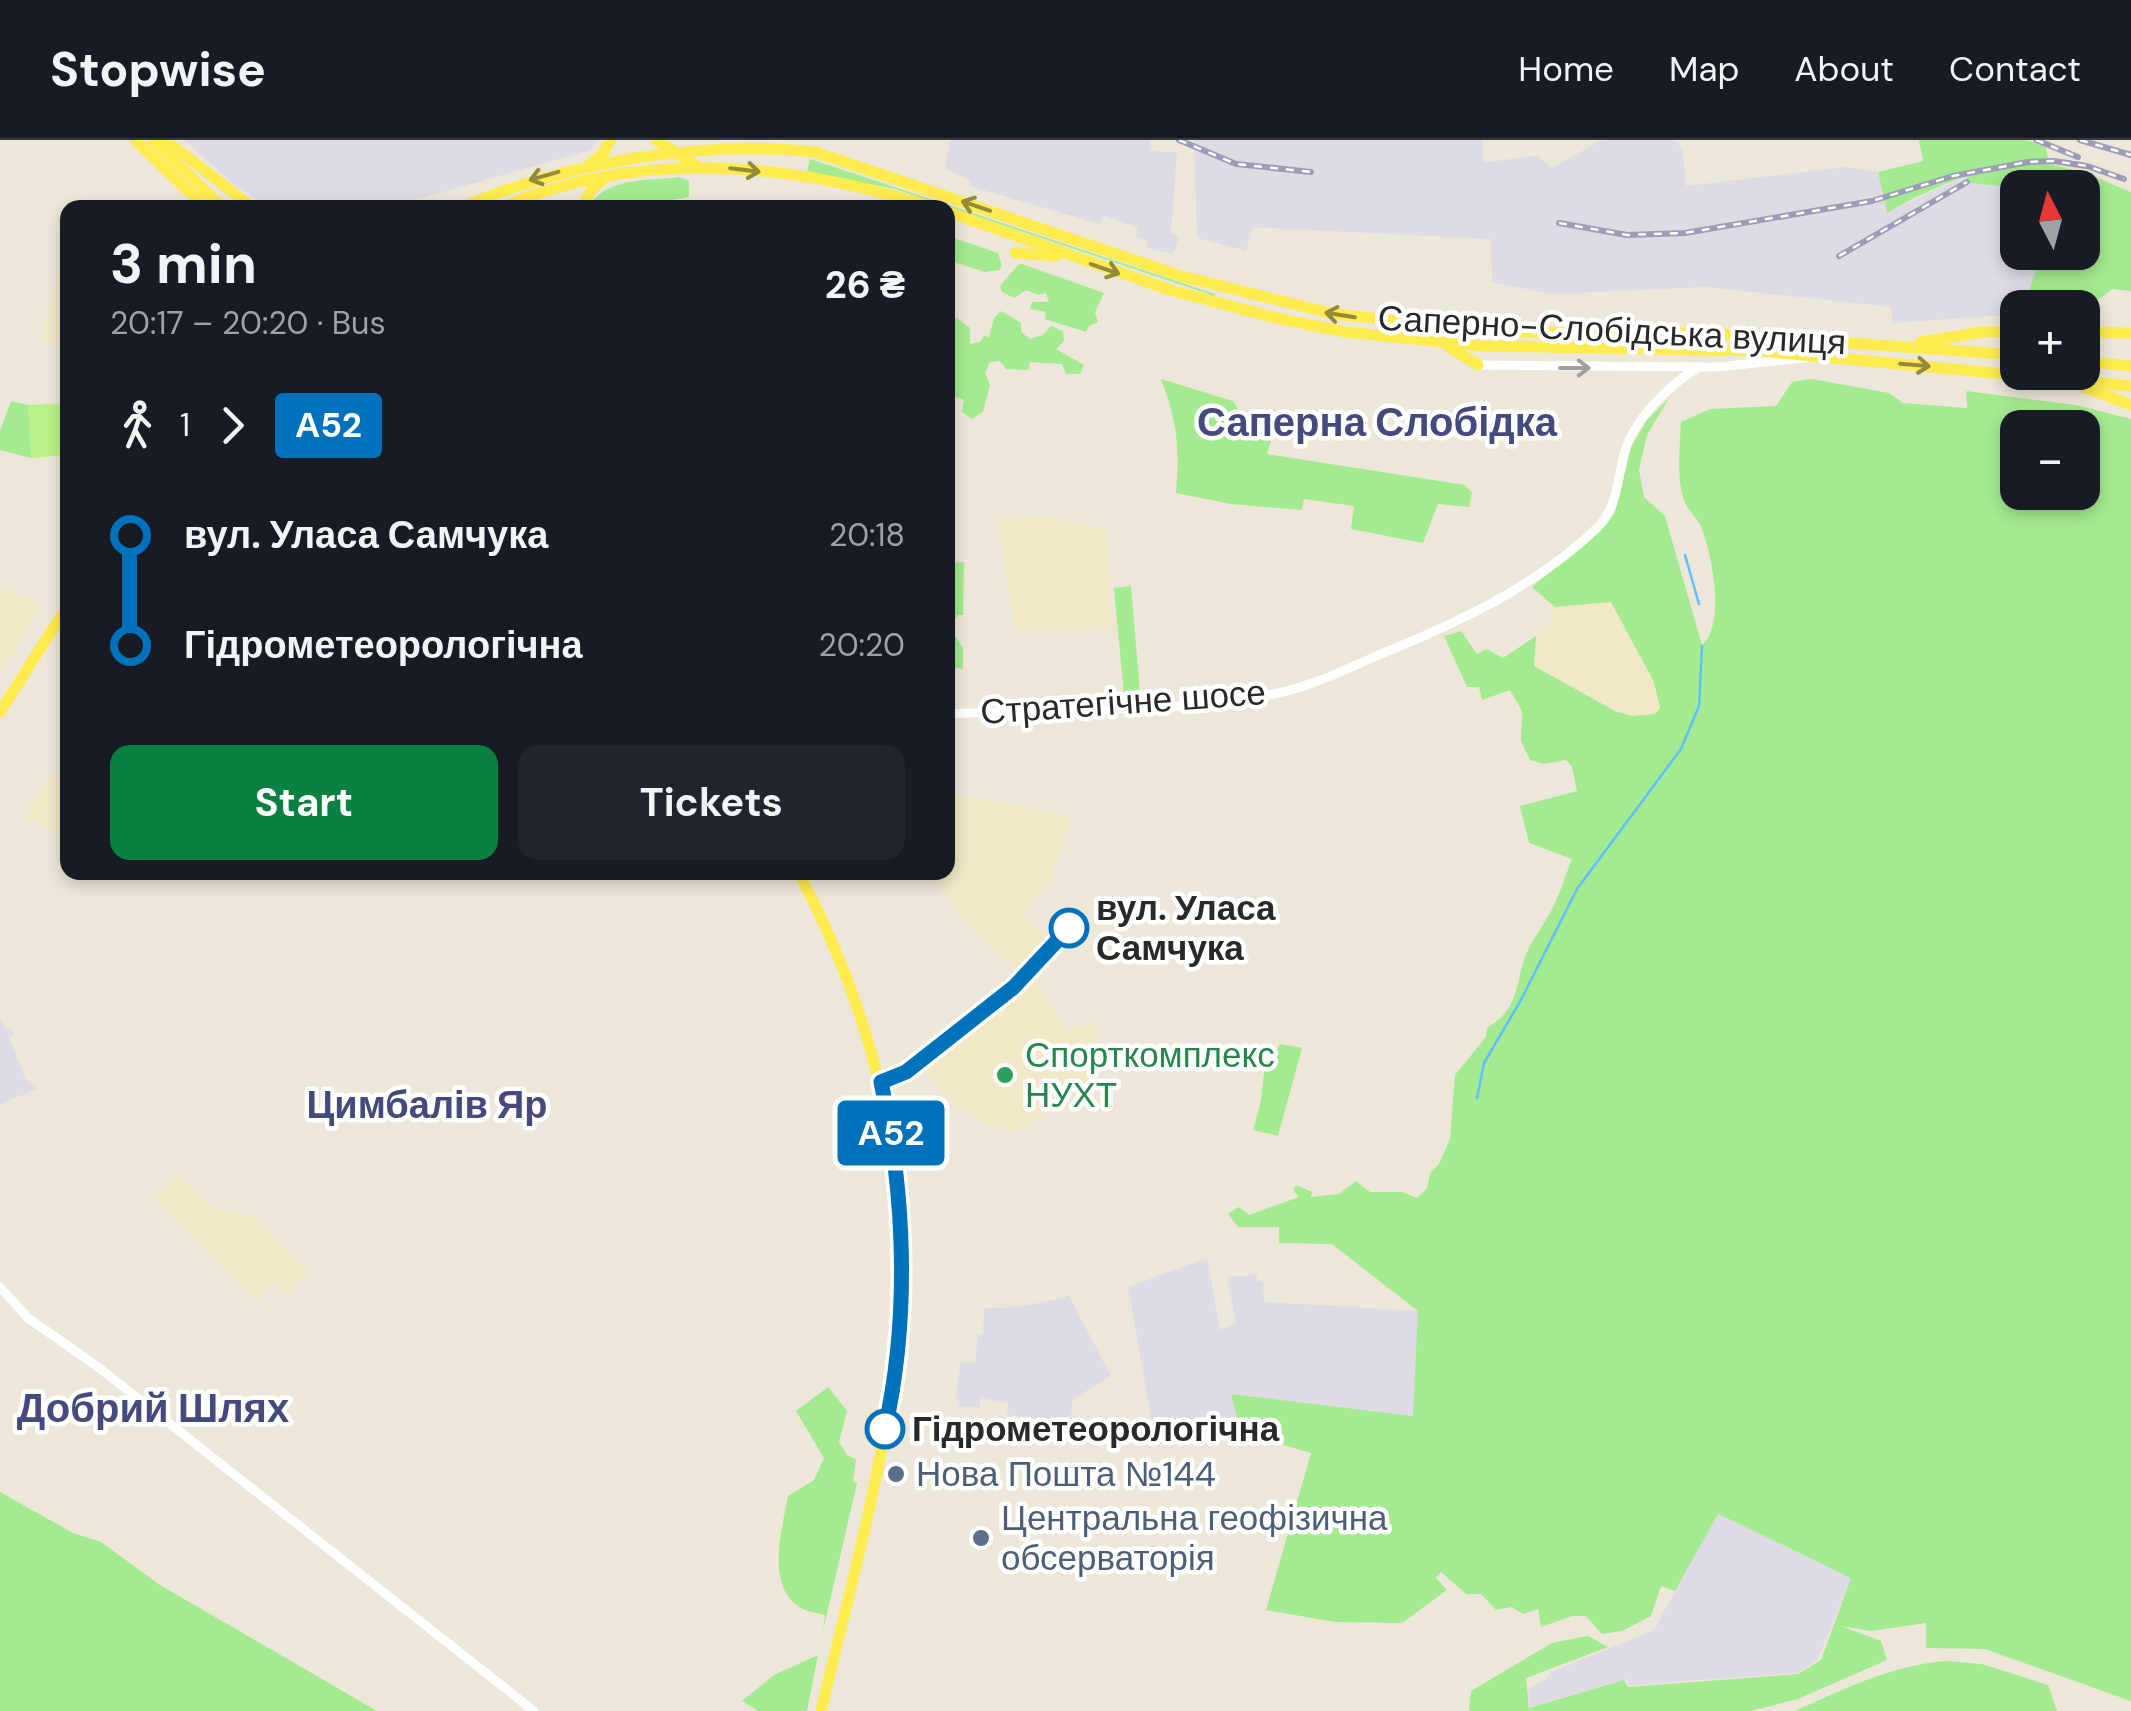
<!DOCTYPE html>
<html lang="en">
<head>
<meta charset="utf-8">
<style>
  body { margin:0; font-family:"DM Sans",sans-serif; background:#20242c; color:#f1f3f6; height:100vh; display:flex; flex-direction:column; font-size:38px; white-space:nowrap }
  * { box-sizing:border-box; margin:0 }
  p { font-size:32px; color:#9ea1a6 }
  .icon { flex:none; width:55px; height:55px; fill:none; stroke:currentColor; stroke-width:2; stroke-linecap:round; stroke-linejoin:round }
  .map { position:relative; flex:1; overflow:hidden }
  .details { position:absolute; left:60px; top:60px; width:895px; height:680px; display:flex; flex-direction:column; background:#171b24; border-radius:20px; box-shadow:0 5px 15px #0003 }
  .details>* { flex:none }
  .badge { padding:0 20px; border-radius:8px; font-size:35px; line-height:65px }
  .needle { width:65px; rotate:354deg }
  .buttons { position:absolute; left:2000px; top:30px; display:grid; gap:20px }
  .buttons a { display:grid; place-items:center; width:100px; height:100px; border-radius:20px; background:#171b24; box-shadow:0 5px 15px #0003; font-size:50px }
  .map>.badge { position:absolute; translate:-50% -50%; box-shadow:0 0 0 5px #fff }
  .legs { display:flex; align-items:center; gap:15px; height:110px; padding:0 50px; font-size:32px }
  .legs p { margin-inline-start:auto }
  .overview { display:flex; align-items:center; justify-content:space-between; height:170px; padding:0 50px }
  h1 { font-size:55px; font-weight:700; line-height:75px }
  .button { display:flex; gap:20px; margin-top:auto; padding:20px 50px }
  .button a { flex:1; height:115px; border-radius:20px; background:#0b8043; color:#fff; font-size:40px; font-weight:700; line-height:115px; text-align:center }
  .button a+a { background:#20242c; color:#f1f3f6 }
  ul { padding:0 50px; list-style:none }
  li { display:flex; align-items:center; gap:35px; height:110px; font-size:38px }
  li i { display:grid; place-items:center; width:15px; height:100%; margin:0 12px; background:currentColor }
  li i::after { content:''; width:25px; height:25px; margin:-12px; border:8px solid; border-radius:50%; background:#171b24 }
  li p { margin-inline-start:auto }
  li:first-child i { background:linear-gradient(#0000 50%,currentColor 0) }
  li:last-child i { background:linear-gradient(currentColor 50%,#0000 0) }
  header { display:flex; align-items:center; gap:60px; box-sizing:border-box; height:140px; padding:0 50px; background:#171b24; border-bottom:2px solid #363941 }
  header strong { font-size:48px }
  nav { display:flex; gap:55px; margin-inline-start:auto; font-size:35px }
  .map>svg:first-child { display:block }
</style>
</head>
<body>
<header>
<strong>Stopwise</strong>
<nav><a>Home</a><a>Map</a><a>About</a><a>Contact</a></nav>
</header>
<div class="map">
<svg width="2131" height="1571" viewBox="0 0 2131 1571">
  <rect width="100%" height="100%" fill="#ede7d9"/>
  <path fill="#dfdbe5" d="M185,0H597L591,10L390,67L272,68L235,46Z
    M950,0H1150V11L1177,12L1171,93L1179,97L1175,111L1171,113L1146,108L1148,101L1136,97L1138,87L1103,76L1100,84L969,46L971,40L945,29Z
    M1194,0H1483V23L1537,15L1551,28L1602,0H1674L1682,8L1686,46L1846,27L1878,32L1887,73L1967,35L1970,43L2019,47L2018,112L2042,113L2023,167L2018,168L2017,174L1892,183L1891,167L1706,147L1551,154L1492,142L1491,99L1252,87L1246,111L1197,98Z
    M0,876L5,890L11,888L14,894L9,897L26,940L37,949L0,964Z
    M1207,1118L1220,1190L1236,1183L1227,1137L1256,1135L1258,1141L1263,1142L1264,1162L1419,1171L1413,1276L1232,1255L1241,1292L1156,1305L1128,1147Z
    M1069,1156L1111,1236L1073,1259L1068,1300L1050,1298L1048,1280L1007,1275L1008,1263L981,1258L979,1268L959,1266V1260L955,1258L961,1222L975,1223L978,1195L983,1194L984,1168L1020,1167Z
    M1717,1374L1851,1438L1818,1519L1798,1533L1629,1545L1627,1539L1530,1567L1528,1549L1547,1539L1551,1532L1654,1490Z"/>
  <path fill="#f1e8c7" d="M64,108L68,109L67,206L42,200Z
    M1047,375L1107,391L1113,489L1016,493L997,379Z
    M1590,397L1611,462L1654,542L1660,568L1655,574L1632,576L1615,571L1534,526L1536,496L1550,486L1554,468L1529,446Z
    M0,447L41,464L0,534Z
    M67,631V700L25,677L51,634L59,638Z
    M948,654L1030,667L1071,679L1052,738L1022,773L1046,797L1017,830L971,789L928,733L948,732Z
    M1032,836L1066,888L1099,883L1089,931L1091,945L1014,993L982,983L952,962L921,929Z
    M177,1035L212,1068L256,1078L308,1131L292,1148L293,1151L289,1155L276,1142L256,1161L155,1058Z"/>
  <path fill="#a4ea90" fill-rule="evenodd" d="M1919,0H2027L2046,7L2049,24L2086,33L2131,52V151L2112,149C2092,171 2051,168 2023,167L2042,113L2082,112V48H2020L1970,43L1966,35L1914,58L1887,73L1878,32L1923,21Z
    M810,19L1215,154V156L895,49L807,32Z
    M679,37L689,41V56L685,58L655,62L643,67H589C605,37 648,41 679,37Z
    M948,96L998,113L1002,126L999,130L985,132L948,120Z
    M1022,124L1104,153L1095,172L1098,182L1089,186L1086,192L1045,179L1046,172L1030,169L1032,162H1049L1046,153L1038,155L1026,150L1014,158L1002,152L1000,146L1018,125Z
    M1001,171L1021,183V192L1030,199L1043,195L1051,186L1063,191L1064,201L1056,209L1084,225L1080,234H1066L1062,224L1030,222L1028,230L1006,229L1000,221L990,222L985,233L990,245L983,272L972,279L962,272L964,260L948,254V176L957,178L970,188V204L980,202L984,196L989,197L994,178Z
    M1161,239L1233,261L1238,269L1277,281L1267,314L1465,345L1472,353L1469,367L1438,364L1423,403L1351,389L1354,366L1304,359L1302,370L1231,364L1176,353C1180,307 1177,280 1161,239Z
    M1812,239L1889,253L1903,263L1967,268L1966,251L2076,265L2131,279V1561L1985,1509L1926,1508V1483L1871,1491L1841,1486L1881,1501L1887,1520L1798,1559L1751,1571H1469L1471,1551L1552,1503L1588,1496L1608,1507L1526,1538L1529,1568L1624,1540L1628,1547L1798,1534L1821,1520L1851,1438L1718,1374L1675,1451L1661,1446L1651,1476L1622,1491L1602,1494L1586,1476H1572L1541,1487L1538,1469L1523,1474L1512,1467L1496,1470L1481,1454H1466L1441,1432L1436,1438L1447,1450L1402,1483L1335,1482L1266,1470L1311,1313L1241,1292L1231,1254L1413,1276L1418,1171L1332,1104L1279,1103V1087H1238L1228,1074L1239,1067L1249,1075L1299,1057L1293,1050L1296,1045L1312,1052L1311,1057L1339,1054L1356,1041L1370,1052H1402L1417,1058L1427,1048L1430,1033L1439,1024L1450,999L1455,935L1486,897L1487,888C1524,866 1513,839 1530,806C1536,794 1545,783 1551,771C1560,755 1565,736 1572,719L1529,703L1520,666L1577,651L1572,627L1566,620L1544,624L1530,620L1521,601L1522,571L1510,550L1482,560L1479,547H1467L1444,496L1461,491L1477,514L1486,509L1503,518L1536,496L1534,526L1615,571L1632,576L1655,574L1660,568L1654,542L1611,462L1555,467L1532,447L1601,390L1615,372L1631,307L1647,280L1669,258L1647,295L1639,330L1644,357L1665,376L1702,505C1726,485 1712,413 1701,387C1697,377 1687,370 1684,360C1676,337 1680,306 1681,282L1710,269L1776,266L1792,242ZM2018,288H2082V352H2018Z
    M11,261L28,265L31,318L0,310V291Z
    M964,422L963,475H958L949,486L963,508V529L948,527V423Z
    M1131,446L1140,554L1124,555L1114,448Z
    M1280,904L1302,908L1278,996L1253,990L1261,961L1264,932Z
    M828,1247L847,1271L839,1302L847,1315L856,1319L853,1342L857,1343L823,1491L825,1475C818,1473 807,1472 801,1468C765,1446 782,1390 788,1356L814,1340L824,1318L796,1271Z
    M0,1352L73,1393L101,1402L160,1445L377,1571H0Z
    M818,1515L807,1571H758L742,1561L774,1535Z
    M1946,1521L1982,1524L2048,1545L2057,1571H1795C1844,1549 1892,1525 1946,1521Z"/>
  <path fill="#baf28a" d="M67,263V315L31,318L28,265Z"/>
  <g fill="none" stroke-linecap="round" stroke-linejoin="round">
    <path stroke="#61bffa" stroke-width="2.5" d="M1685,415L1699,464
      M1477,958L1484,923L1521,860L1577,749L1681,609L1699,566L1702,506"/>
    <path stroke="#fff" stroke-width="9" d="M1478,225L1717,227L1805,218
      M948,574C1054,568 1170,574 1274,554C1309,547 1342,531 1374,517C1455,484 1533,449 1597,388C1618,368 1617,338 1625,311C1635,278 1670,244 1699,227
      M0,1147L28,1178L98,1227L534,1571"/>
    <path stroke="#feeb4d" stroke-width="11" d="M135,0L206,68
      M152,0L223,68
      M165,0L253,68
      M656,0L697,26
      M591,23L603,14L610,0
      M460,68C567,22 700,0 815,12L1181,136L1334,174L1501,192L1706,193L2018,215
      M499,68C641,8 790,22 935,68
      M582,68L591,50L607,36
      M948,72L1170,150L1272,177L1345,192L1482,206L1761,211L2131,246
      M1015,113L1056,116
      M2082,192L2131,193
      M1921,202L1983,192H2018
      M1448,206L1478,225
      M2082,221L2131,226
      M2079,245L2131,265
      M0,572L68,465
      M798,732C888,900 921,1079 889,1268C872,1369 845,1471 821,1571"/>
    <g stroke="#9c9cb6" stroke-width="6">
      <path id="rail" d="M1179,0L1236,24L1311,32
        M2036,0L2078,17
        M2080,0L2131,15
        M1559,83L1627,95L1685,93L1872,61L1953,36L2028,22L2054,21L2087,26L2124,39
        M1839,116L1967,42"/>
    </g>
    <use href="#rail" stroke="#fff" stroke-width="2.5" stroke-dasharray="8" stroke-linecap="butt"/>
  </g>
  <defs><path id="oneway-shaft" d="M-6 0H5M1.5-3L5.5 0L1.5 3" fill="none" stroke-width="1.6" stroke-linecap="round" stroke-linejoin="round" transform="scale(2.5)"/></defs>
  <g stroke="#948a3b">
    <use href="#oneway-shaft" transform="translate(745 30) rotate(7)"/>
    <use href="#oneway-shaft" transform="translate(544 36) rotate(164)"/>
    <use href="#oneway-shaft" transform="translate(976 66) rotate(-161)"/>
    <use href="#oneway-shaft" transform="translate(1105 129) rotate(19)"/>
    <use href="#oneway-shaft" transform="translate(1340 175) rotate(-171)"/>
    <use href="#oneway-shaft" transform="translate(1915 225) rotate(5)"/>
  </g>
  <use stroke="#9f9f9f" href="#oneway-shaft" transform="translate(1575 228)"/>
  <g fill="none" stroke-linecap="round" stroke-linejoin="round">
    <g stroke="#fff" stroke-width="22">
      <path id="line-1" d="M885,1289C910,1176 905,1055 881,942L906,932L1014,847L1069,788"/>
    </g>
    <use href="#line-1" stroke="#0072bc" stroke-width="15"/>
  </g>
  <g fill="#fff" stroke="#0072bc" stroke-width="5">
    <circle cx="1069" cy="788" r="18"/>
    <circle cx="885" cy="1289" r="18"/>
  </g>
  <circle fill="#2e9e5b" stroke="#fff" stroke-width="4" cx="1005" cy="935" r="10"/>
  <g fill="#5c6f8a" stroke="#fff" stroke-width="4">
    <circle cx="896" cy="1334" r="10"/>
    <circle cx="981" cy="1398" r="10"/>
  </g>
  <g text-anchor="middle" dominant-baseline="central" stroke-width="9" stroke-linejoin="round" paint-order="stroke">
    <g font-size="35" fill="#292929" stroke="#fff">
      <text transform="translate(1612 190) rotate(3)">Саперно-Слобідська вулиця</text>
      <text transform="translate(1123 562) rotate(-4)">Стратегічне шосе</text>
    </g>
    <g font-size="35" font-weight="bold" fill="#292929" stroke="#fff" text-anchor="start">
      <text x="1096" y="768">вул. Уласа<tspan x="1096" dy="40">Самчука</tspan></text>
      <text x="912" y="1289">Гідрометеорологічна</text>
    </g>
    <g font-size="35" fill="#27864d" stroke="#fff" text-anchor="start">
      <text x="1025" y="915">Спорткомплекс<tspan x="1025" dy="40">НУХТ</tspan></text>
    </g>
    <g font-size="35" fill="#4e5e75" stroke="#fff" text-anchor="start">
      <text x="916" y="1334">Нова Пошта №144</text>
      <text x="1001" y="1378">Центральна геофізична<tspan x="1001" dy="40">обсерваторія</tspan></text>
    </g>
    <g font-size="38" font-weight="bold" fill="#45497e" stroke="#fff">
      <text x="427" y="965">Цимбалів Яр</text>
    </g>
    <g font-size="40" font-weight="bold" fill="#45497e" stroke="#fff">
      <text x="1377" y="282">Саперна Слобідка</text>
      <text x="153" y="1268">Добрий Шлях</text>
    </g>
  </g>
</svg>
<div class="buttons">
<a><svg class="needle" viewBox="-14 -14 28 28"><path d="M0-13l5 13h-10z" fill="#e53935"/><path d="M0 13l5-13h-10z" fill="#9ea1a6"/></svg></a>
<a>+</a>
<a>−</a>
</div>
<b class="badge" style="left:891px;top:993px;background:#0072bc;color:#fff">А52</b>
<section class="details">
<div class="overview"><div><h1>3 min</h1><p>20:17 – 20:20 · Bus</p></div><b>26 ₴</b></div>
<div class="legs"><svg class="icon" aria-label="walk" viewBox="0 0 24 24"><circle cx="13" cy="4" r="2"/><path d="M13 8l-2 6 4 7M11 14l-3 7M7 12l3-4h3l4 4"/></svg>1<svg class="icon" aria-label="forward" viewBox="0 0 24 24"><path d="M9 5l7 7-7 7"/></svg><b class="badge" style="background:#0072bc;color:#fff">А52</b></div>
<ul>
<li><i style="color:#0072bc"></i><b>вул. Уласа Самчука</b><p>20:18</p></li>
<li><i style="color:#0072bc"></i><b>Гідрометеорологічна</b><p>20:20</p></li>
</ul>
<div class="button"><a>Start</a><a>Tickets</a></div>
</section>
</div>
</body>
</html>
